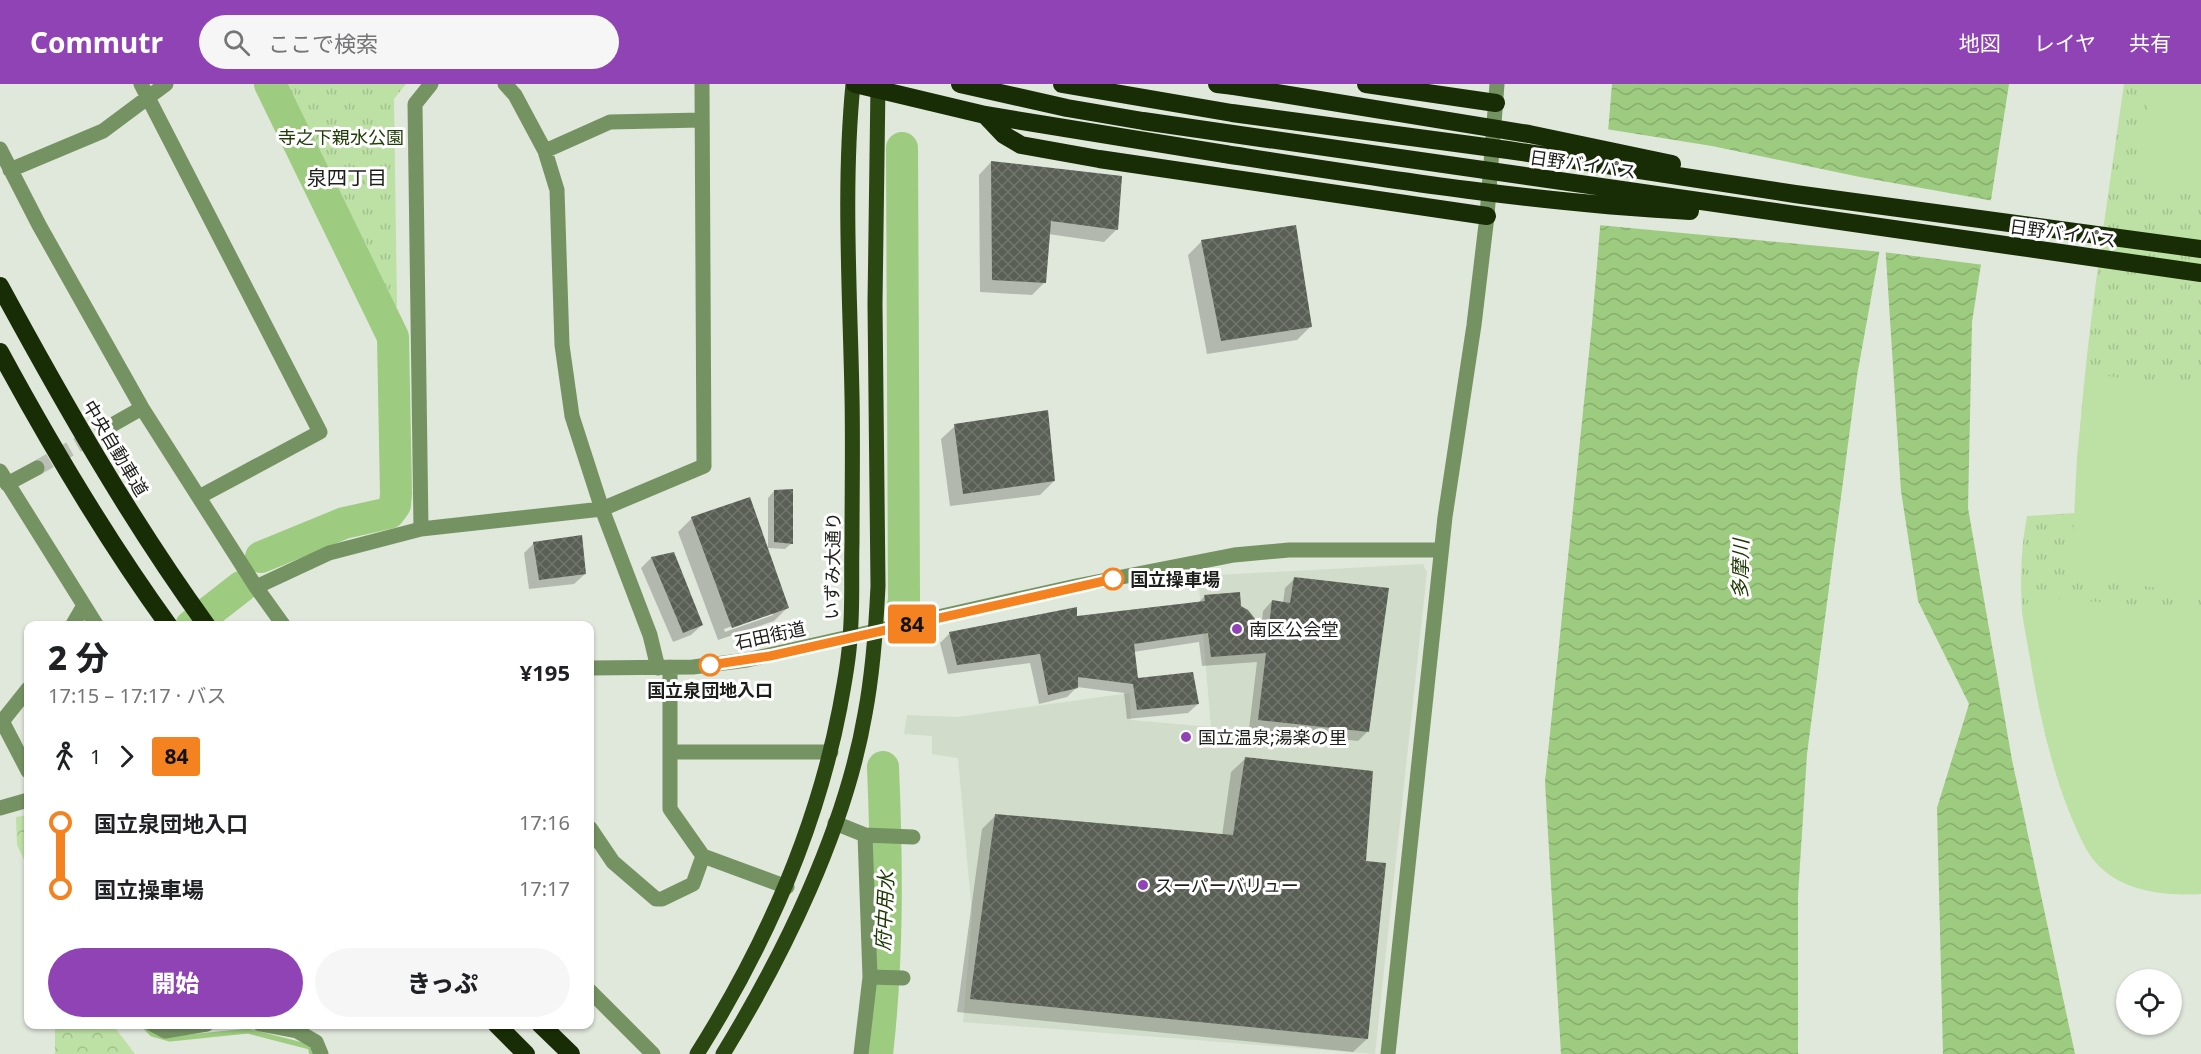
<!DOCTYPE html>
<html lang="ja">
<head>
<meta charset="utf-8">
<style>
  body { margin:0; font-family:"Noto Sans","Noto Sans JP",sans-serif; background:#f6f6f6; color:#202124; height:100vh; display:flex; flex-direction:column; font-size:22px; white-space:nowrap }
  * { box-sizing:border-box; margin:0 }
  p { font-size:20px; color:#757577 }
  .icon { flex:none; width:33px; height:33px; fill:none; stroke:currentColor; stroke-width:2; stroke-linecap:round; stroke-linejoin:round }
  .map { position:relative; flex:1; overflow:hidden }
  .details { position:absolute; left:24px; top:537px; width:570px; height:408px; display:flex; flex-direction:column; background:#fff; border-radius:12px; box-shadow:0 2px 4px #0004 }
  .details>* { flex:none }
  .badge { padding:0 12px; border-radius:4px; font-size:21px; line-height:39px }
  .buttons { position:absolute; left:2116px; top:885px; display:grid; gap:12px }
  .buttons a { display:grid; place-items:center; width:66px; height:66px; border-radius:50%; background:#fff; box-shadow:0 2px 4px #0004; font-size:30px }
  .map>.badge { position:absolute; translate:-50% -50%; box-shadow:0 0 0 3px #fff }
  .legs { display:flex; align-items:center; gap:9px; height:66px; padding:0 24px; font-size:20px }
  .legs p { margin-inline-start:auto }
  .head { display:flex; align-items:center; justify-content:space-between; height:102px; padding:0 24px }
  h1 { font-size:33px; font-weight:800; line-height:45px }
  .cta { display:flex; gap:12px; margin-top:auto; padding:12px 24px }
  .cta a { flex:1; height:69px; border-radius:36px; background:#9043b4; color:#fff; font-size:24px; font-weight:800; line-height:69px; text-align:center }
  .cta a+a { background:#f6f6f6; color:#202124 }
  ul { padding:0 24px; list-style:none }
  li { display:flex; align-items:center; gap:21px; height:66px; font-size:22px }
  li i { display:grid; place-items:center; width:9px; height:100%; margin:0 8px; background:currentColor }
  li i::after { content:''; width:15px; height:15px; margin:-8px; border:4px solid; border-radius:50%; background:#fff }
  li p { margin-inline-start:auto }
  li:first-child i { background:linear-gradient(#0000 50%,currentColor 0) }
  li:last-child i { background:linear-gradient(currentColor 50%,#0000 0) }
  header { display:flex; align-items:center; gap:36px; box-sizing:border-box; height:84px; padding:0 30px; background:#9043b4; color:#fff }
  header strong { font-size:28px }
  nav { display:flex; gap:33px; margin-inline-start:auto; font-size:21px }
  .search { width:420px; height:54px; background:#f6f6f6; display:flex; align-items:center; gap:15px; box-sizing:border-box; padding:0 21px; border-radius:33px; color:#757577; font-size:22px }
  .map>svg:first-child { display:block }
</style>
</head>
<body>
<header>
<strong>Commutr</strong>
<div class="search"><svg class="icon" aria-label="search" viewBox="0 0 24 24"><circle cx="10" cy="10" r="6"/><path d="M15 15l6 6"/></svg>ここで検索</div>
<nav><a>地図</a><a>レイヤ</a><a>共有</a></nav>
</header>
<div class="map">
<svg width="2201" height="970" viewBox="0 0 2201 970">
  <defs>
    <pattern id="forest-crowns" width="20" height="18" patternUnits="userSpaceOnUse" patternTransform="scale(1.5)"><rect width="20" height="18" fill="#bde1a5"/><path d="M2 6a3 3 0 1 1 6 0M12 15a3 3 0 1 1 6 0" fill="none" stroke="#a2c18d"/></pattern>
    <pattern id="park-tufts" width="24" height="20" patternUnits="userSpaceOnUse" patternTransform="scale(1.5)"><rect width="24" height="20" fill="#bde1a5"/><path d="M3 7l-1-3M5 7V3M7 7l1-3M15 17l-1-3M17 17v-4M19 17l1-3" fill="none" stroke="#a2c18d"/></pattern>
    <pattern id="water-waves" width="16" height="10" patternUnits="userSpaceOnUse" patternTransform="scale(1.5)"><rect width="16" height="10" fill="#9dcb7f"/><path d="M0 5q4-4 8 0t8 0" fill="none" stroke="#87ae6d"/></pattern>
    <pattern id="building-cross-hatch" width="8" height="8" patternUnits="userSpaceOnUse" patternTransform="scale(1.5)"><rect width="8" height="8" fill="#595f55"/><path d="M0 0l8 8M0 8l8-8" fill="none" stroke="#72766e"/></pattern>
  </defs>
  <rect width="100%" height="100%" fill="#e0e7db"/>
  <path fill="#d1ddca" d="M1423,480L1427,488L1375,970L963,938L972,830L958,674L932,670V652L904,650L907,631L957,633L1130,609L1131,636L1211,643L1198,492Z"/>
  <path fill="url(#forest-crowns)" d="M28,731V783L17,761L16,733Z
    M55,941H113L135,970H55Z"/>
  <path fill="url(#park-tufts)" d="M255,0H406L394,15L397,222L377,236Z
    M2124,0H2201V810C2166,811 2126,809 2099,782C2087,770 2080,753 2074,739C2051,685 2039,629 2030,572C2027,557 2024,542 2022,527C2020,496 2021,463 2027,432L2075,429C2080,286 2104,142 2124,0Z"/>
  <path fill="#bde1a5" d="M2151,0H2201V112L2135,102Z
    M2086,289L2201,306V511L2088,493L2072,474L2077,373Z
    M2031,513L2201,526V810C2162,811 2134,809 2102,784C2088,773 2080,752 2073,737C2045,670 2034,599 2022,527Z"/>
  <path fill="url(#water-waves)" d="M1612,0H2009L1972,238L1968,424L2012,676L2075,970H1943L1937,724L1969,620L1918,517L1901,407L1884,142L1857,292L1807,670L1798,811V970H1561L1545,698L1592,240Z"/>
  <path fill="#e0e7db" d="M1606,45L1712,62L1860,93L1994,117L1984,181L1883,168V165L1882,168L1598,141Z"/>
  <path fill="#0003" fill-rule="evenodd" d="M991,78L1117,145L1104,158L1048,150L1045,198L1032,211L980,208L979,91Z
    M1202,157L1311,242L1297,256L1207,270L1188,171Z
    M955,342L1054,397L1040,411L950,422L941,355Z
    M774,407L792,459L785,465L768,464V414Z
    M692,434L787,524L774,537L718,556L678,448ZM773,528V531L725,548L724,545Z
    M534,459L585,490L574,500L529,505L524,469Z
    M674,470L702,541L691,551L673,558L641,484L651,474Z
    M1294,495L1368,647L1358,657L1249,645L1257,578L1202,582L1199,558L1133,568L1137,596L1198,620L1188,629L1127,635L1124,609L1077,603L1067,613L1039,620L1030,579L948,590L940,559L950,549L1197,520L1205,512L1240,523L1261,545L1263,527L1272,517L1283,519L1285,504Z
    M1245,675L1364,778L1367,955L1353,968L957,928L982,745L996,731L1222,752L1231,688Z"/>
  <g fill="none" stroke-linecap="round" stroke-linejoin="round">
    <path stroke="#9dcb7f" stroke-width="5" d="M142,940L152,950L170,955L248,947L310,963L312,970"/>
    <path stroke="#9dcb7f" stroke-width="32" d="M902,64L904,516L902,528
      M261,473L344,439L389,429L395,421L396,410L393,253L270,0
      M191,542L241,503
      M877,970C888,875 887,778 883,683"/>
  </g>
  <path fill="url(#building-cross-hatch)" d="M991,77L1122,92L1118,146L1051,137L1046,199L992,196Z
    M1296,141L1312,243L1221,257L1201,156Z
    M1048,326L1055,397L963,410L954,340Z
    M793,405V460L774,458V406Z
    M750,413L789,524L732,544L691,433Z
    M582,451L586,490L539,496L533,458Z
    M674,468L703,541L683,549L651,473Z
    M1294,493L1389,504L1369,648L1258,636L1266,569L1211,573L1208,549L1134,560L1138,594L1193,588L1199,620L1137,626L1133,600L1078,593V604L1048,611L1040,570L957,581L949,548L1077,523V532L1205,517L1204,511L1240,508L1241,522L1248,526L1268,551L1272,516L1290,519Z
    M1245,673L1373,687L1366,777L1386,779L1368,955L970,915L995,730L1233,751Z"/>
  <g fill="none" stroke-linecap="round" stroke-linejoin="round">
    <path stroke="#b9bfb4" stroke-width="15" stroke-dasharray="15 8" stroke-linecap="butt" d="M37,384L112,341"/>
    <path stroke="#759362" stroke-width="15" d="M141,0L320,348L199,413
      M505,0L515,11L545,67L557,106L562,261L572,332L602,425L650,551L658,584
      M0,65L39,141L142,324L256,503L284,542
      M545,67L610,38L701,36
      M10,86L103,47L166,0
      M112,341L142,324
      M0,387L97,542
      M7,400L37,384
      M421,445L415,20L431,0
      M256,503L329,469L421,445L602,425L704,382L702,0
      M72,542L83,523
      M590,584L693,583L747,576L1076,502L1234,471L1289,466H1441
      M2,637L28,687
      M0,640L28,605
      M670,668H831
      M0,724L28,716
      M835,739L865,751L870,893L861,970
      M590,744L613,778L656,815H662L693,800L703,772L670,725V583
      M865,751L913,753
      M703,772L787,803
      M870,893L903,894
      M590,907L653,970
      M152,940L165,947L207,940
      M260,940L297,947L316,958L321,970
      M1388,970L1445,433L1474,241L1487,132L1497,0"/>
    <path stroke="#2b4812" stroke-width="15" d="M697,970C765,862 816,748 840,623C844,600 849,577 850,553C853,522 851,489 852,458C852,409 853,360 852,312C850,208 843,103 853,0
      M723,970C784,870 845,746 865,630C873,588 876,545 878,502L875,220L878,0"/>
    <path stroke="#182d05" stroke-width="18" d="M855,0L985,31L1225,70
      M1217,0L1234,2
      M1366,0L1496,19
      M985,31L1004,51L1021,61L1099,75L1487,132
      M0,202C63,318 129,434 207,542
      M0,268C51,362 106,455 169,542
      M496,940L526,970
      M540,940L571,970"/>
    <path stroke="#182d05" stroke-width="18" d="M960,0L1067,24L1143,37L2201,189
      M1062,0L1232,29L1508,66L1795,110L2201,165
      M1234,2L1529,50L1672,80
      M1225,70C1379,94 1534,119 1690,127"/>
  </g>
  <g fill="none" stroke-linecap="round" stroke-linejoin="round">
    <g stroke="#fff" stroke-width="14">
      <path id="line-1" d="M710,581L770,572L1113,495"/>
    </g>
    <use href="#line-1" stroke="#f58220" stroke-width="9"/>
  </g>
  <g fill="#fff" stroke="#f58220" stroke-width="3">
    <circle cx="1113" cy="495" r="10"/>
    <circle cx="710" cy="581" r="10"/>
  </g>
  <g fill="#9043b4" stroke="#fff" stroke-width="2">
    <circle cx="1237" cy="545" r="6"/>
    <circle cx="1186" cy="653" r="6"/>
    <circle cx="1143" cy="801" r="6"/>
  </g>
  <g text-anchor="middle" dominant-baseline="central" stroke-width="6" stroke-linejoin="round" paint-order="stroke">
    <g font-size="18" fill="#213d07" stroke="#fff">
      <text x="341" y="53">寺之下親水公園</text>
    </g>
    <g font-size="18" fill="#1c1e1a" stroke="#fff">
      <text transform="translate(1583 80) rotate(8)">日野バイパス</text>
      <text transform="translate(2063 149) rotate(8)">日野バイパス</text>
      <text transform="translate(116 364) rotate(59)">中央自動車道</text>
      <text transform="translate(832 482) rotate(-89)">いずみ大通り</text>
      <text transform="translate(770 551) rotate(-12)">石田街道</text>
    </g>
    <g font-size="18" font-weight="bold" fill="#1c1e1a" stroke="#fff" text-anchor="start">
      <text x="1130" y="495">国立操車場</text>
      <text x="710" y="606" text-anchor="middle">国立泉団地入口</text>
    </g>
    <g font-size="18" fill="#1c1e1a" stroke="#fff" text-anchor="start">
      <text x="1249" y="545">南区公会堂</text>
      <text x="1198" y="653">国立温泉;湯楽の里</text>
      <text x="1155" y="801">スーパーバリュー</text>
    </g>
    <g font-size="20" fill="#1c1e1a" stroke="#fff">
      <text x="347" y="93">泉四丁目</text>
    </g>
    <g font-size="20" font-style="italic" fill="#1c3801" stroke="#fff">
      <text transform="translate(1740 485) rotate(-89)">多摩川</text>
      <text transform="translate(884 827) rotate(-87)">府中用水</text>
    </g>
  </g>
</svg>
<div class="buttons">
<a><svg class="icon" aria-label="locate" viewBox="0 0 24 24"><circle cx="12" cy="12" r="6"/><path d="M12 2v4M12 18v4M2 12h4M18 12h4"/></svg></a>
</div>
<b class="badge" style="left:912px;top:540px;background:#f58220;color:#111">84</b>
<section class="details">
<div class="head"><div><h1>2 分</h1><p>17:15 – 17:17 · バス</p></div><b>¥195</b></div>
<div class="legs"><svg class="icon" aria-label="walk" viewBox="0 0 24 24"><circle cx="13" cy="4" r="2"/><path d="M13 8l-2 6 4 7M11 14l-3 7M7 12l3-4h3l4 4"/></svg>1<svg class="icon" aria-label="forward" viewBox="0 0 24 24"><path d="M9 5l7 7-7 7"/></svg><b class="badge" style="background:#f58220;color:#111">84</b></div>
<ul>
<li><i style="color:#f58220"></i><b>国立泉団地入口</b><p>17:16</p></li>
<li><i style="color:#f58220"></i><b>国立操車場</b><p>17:17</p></li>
</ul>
<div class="cta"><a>開始</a><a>きっぷ</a></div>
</section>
</div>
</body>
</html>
